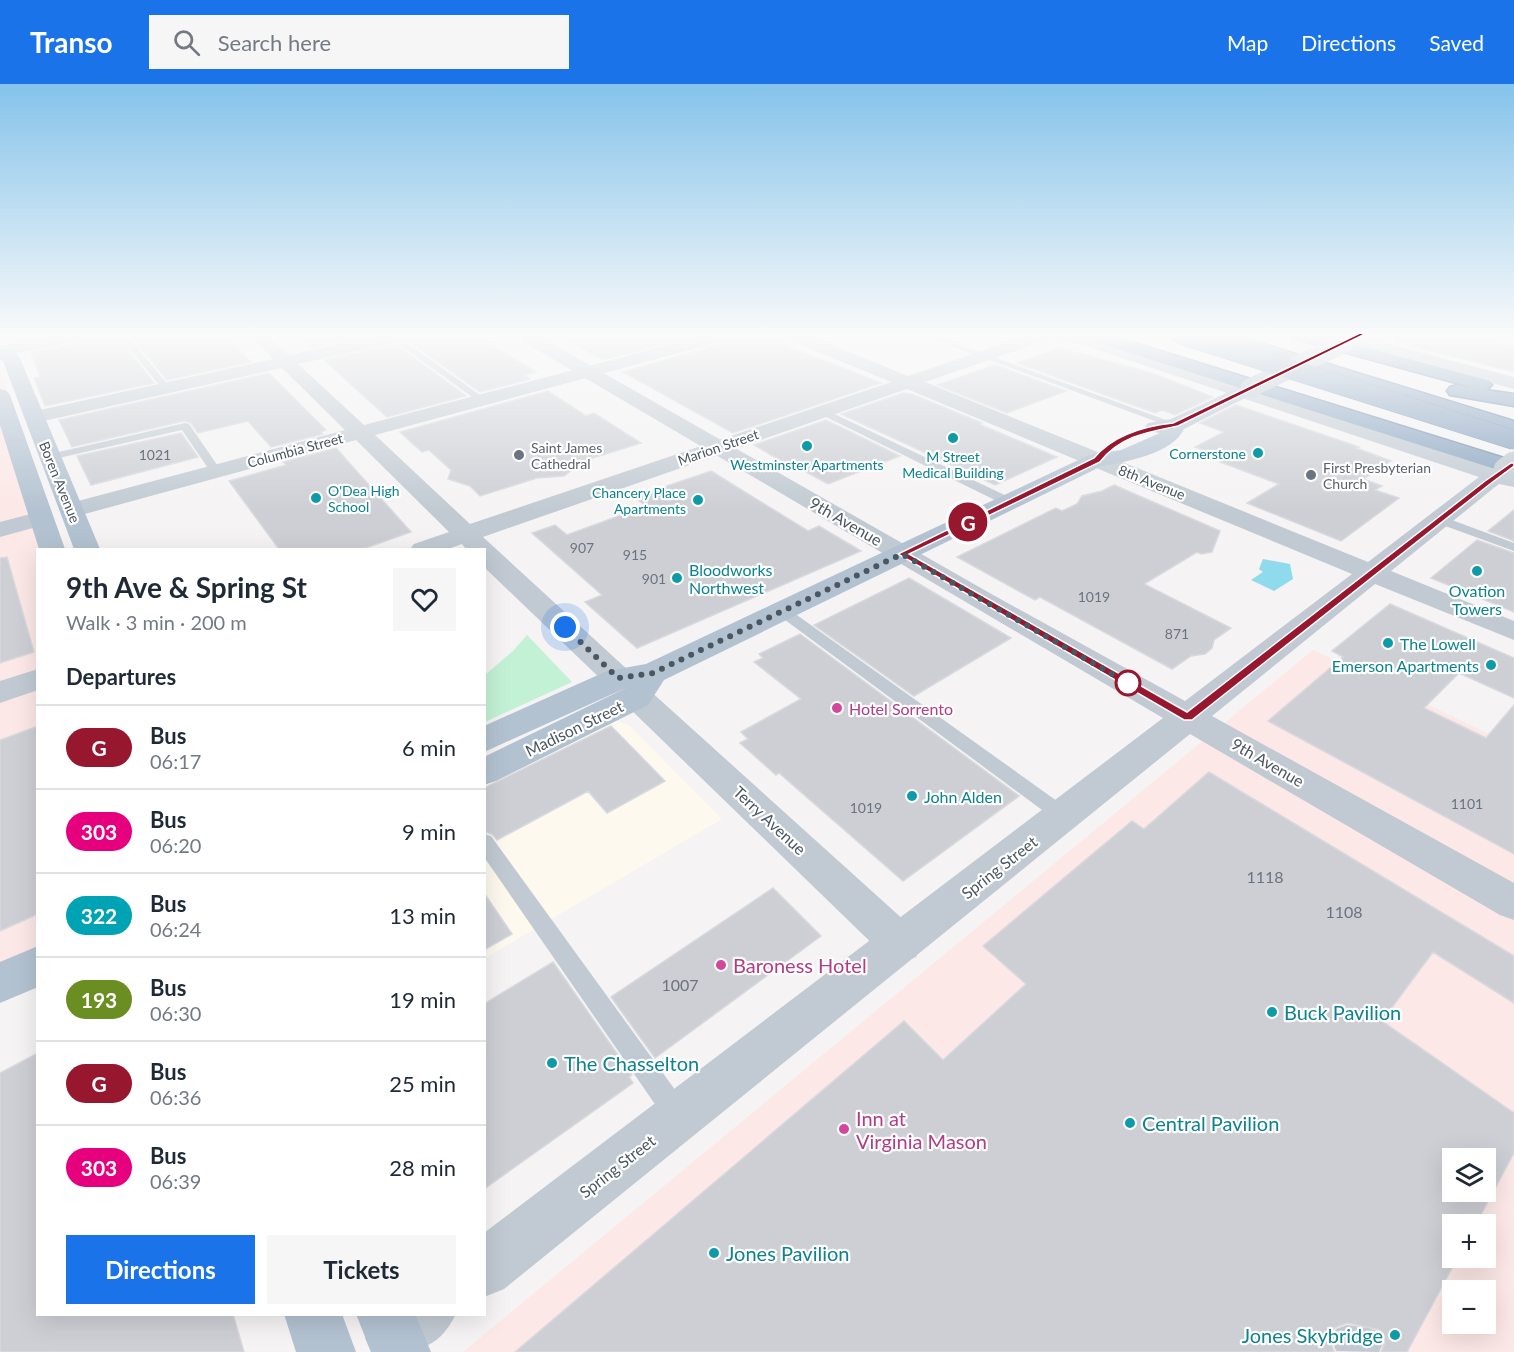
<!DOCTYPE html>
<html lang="en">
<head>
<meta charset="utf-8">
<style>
  body { margin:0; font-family:Lato,sans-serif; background:#f6f6f7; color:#1f2937; height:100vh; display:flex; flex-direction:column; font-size:22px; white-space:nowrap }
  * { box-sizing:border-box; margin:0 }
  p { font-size:20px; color:#747a83 }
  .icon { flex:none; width:33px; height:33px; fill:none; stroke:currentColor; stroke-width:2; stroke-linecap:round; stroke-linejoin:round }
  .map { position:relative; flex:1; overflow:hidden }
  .side { position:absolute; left:36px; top:464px; width:450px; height:768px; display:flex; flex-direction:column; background:#fff; border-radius:0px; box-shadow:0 6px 24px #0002 }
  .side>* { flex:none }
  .badge { padding:0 12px; border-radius:20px; font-size:21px; line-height:39px }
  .controls { position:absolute; left:1442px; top:1064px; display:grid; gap:12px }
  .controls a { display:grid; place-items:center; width:54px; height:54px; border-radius:0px; background:#fff; box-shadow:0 6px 24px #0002; font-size:30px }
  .you { position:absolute; width:30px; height:30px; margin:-15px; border:4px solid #fff; border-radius:50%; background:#1a73e8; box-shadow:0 0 0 9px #1a73e833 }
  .map>.badge { position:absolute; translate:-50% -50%; box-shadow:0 0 0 3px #fff }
  h2 { padding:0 30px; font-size:22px; line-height:54px }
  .round { display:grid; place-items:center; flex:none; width:63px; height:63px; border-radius:0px; background:#f6f6f7 }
  .overview { display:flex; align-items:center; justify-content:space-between; height:102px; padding:0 30px }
  h1 { font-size:28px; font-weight:700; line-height:45px }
  .cta { display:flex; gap:12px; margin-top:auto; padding:12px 30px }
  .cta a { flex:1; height:69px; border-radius:0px; background:#1a73e8; color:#fff; font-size:24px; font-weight:700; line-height:69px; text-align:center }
  .cta a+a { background:#f6f6f7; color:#1f2937 }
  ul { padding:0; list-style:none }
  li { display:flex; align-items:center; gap:18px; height:84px; padding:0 30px; border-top:2px solid #e0e1e3 }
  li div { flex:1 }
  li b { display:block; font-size:22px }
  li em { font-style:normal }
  li .badge { min-width:66px; font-weight:700; text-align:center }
  header { display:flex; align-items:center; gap:36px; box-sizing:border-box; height:84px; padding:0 30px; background:#1a73e8; color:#fff }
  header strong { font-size:28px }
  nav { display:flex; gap:33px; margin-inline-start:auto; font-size:21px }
  .search { width:420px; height:54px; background:#f6f6f7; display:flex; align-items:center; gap:15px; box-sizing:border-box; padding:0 21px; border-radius:0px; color:#747a83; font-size:22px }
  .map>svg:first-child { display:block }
</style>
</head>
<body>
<header>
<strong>Transo</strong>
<div class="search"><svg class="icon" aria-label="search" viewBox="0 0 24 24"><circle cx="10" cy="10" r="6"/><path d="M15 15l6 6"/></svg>Search here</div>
<nav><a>Map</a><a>Directions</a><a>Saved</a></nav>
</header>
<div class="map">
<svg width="1514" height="1268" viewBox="0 0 1514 1268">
  <rect width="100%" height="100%" fill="#f5f3f3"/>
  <path fill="#fdf9ef" d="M612,636L629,641L722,735L485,874V697Z"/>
  <path fill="#fce8e6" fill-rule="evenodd" d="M0,288L63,465H38L37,881L0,899Z
    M1313,566L1514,662V1268H463ZM1452,1074H1485V1107H1452ZM1452,1140H1485V1173H1452ZM1452,1206H1485V1239H1452Z"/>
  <path fill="#c3f1d5" d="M527,551L572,598L485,638V591L513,567Z"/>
  <path fill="#90daee" d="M1263,475L1290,480L1293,495L1274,507L1251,496L1263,488L1259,485Z"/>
  <path fill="#cdcfd5" stroke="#d7d9de" stroke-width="1.5" fill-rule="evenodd" d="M101,250H116L154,299L45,322L34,294L40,293L31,268L91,257Z
    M129,250H224L251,278L167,296Z
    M295,250H371L372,251L311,264Z
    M453,250H475L536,288L524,291L530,295L480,308L411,259Z
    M556,250H702L603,276Z
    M738,250H773L774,257L881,299L733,349L623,288L735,256Z
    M1397,250H1454L1514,264V288L1396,258Z
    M388,262H398L466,312L387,333L324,276Z
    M1060,264L1152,289L1213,313L1175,331L1162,326L1155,329L1017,279Z
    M995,281L1004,284L1066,307L1007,329L937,301Z
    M269,289L326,346L321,348L323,350L271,363L248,337L198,349L191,339L184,337L72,363L59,336Z
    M548,307L586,332L594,329L641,359L583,377L564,392L537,394L480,412L470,402L448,395L451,386L429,366L422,368L400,348Z
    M903,309L912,310L982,339L979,340L1057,373L995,401L841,330Z
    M1236,321L1359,363L1356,364L1391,377L1363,395L1382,402L1375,406L1399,414L1341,457L1247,419L1279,400L1220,378L1226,374L1195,363L1224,348L1200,339Z
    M826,336L900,372L828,400L797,383L795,385L754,361Z
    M181,349L198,373L91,401L77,372Z
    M336,364L411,448L363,465H279L229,397L286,381L283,378Z
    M711,387L808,447L819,442L861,467L637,564L585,518L602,511L532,449L555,441L567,451L646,422L634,413Z
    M1114,401L1220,447L1212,468L1201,470L1197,468L1144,500L1231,544L1214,556L1212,564L1205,570L1191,572L1172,585L1040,513L1035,516L957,473L1056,424L1062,427L1077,420L1082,412L1102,407Z
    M1514,426V457L1488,447Z
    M1477,456L1514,469V528L1431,494Z
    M7,473L34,568L0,579V474Z
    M909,494L1011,554L914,612L814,541Z
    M1390,520L1514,574V614L1459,589L1424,624L1486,654L1514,621V770L1268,637L1343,573L1332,567Z
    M800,550L1019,712L903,797L779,689L776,691L740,659L748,655L741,648L801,615L754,578L763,574L759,570Z
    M38,642V830L0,847V656Z
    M611,642L665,697L607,729L588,707L497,756L492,750L484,748V704Z
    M1209,688L1514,872V919L1433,868L1382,937L1514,1029V1069L1476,1140H1452V1173H1458L1407,1268H1381L1385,1258L1380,1246L1347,1239L1334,1244L1330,1257L1334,1268H515L904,937L943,976L1026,900L983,862L1132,737L1144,745ZM1452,1074H1485V1107H1452Z
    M773,804L821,852L655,974L611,913Z
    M484,809L512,850L484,866Z
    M553,878L632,991L629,993L633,999L484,1105V920Z
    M38,969V1230H233L244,1268H0V989Z"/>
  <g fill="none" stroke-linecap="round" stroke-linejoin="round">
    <g stroke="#7690ad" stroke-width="3">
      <path id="motorway" d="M1081,250H1106L1514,377V391L1083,254Z
        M1206,250H1231L1514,337V350L1208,254Z
        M1290,250H1316L1490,297L1492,301L1486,306L1514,310V322L1450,311L1447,307L1450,303L1457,301L1471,303L1292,254Z"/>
    </g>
    <path fill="#c1cad2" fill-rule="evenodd" d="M118,250H126L169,302V306H163Z
      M385,250H394L487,316L479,318Z
      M919,250H930L1180,341L1171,343Z
      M824,325L1013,415L1015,418L1013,421H1005L820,330L819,328Z
      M185,339L189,340L222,388L220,390H212L182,346L50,376L45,373L50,370Z
      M1441,432L1514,459V467L1437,439L1435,436Z
      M782,523L787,524L1071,727L1073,732L1071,737L1064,739L1057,737L777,530L775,527Z
      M484,750L491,752L686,1021L689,1030L686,1039L677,1042L668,1039L484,773Z
      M1347,1241L1368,1244L1379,1248L1383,1259L1379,1268L1336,1267L1332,1256L1336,1245Z"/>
    <path fill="#c1cad2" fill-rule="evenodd" d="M249,250H266L289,271L387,250H417L415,254L298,280L364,341L710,250H736L734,254L375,351L470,440L891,298L785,254L783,250H805L908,292L1031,250H1055L1053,254L925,298L1105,371L1108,376L1105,381L1097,383L1089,381L907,305L483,453L629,587L634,594L629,601L618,604L607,601L484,483V465H466L462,460L448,465H410L414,460L449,448L356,356L81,431L72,433L63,431L60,426L63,421L345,346L282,284L35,339L28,337L25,333L28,329L35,327L273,275Z
      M42,427L51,429L54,434L51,439L0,453V438Z
      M38,585V606L0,619V597Z
      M637,602L648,605L916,847L922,860L916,873L901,879L886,873L626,621L621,613L626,605Z"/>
    <path fill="#c1cad2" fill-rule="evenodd" d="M515,250H535L995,512L1185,617L1352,490L1089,381L1086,376L1089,371L1097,369L1105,371L1368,478L1479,393L1083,261L1041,254L1039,250H1079L1092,252L1494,384L1506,379L1514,381V403L1499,400L1495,403L1391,487L1514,537V556L1375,500L1212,632L1514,799V836L1500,831L1190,650L504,1205L484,1213V1149L1163,634L517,254Z
      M378,1230H456C437,1268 415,1268 371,1268L365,1254L374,1233Z"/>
    <path fill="#c1cbd6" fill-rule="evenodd" d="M65,250H99L91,255L0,272V262Z
      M1324,250H1350L1514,293V305L1326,254Z"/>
    <path fill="#b3c2d1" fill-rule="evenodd" d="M1349,250H1370L1350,263H1338L1335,259Z
      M0,265L17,270L20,274L100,465H74L3,277L0,276Z
      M1250,298L1257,300L1259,304L1257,308L1184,345C1173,369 1127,378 1102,382L664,596L648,621L496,697L484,701V673L628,603L484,668V642L607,587L646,580L1089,371L1121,366L1160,349L1148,347L1145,343L1148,339L1171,335Z
      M0,305L7,307L10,311L65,465H39L0,341Z
      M38,862V903L0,919V878Z
      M284,1230H342L356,1268H296Z
      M356,1230H415L431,1268H371Z"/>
    <use href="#motorway" fill="#8ba5c1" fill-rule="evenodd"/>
    <g stroke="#7690ad" stroke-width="20" stroke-linecap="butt">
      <path id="motorway-bridge" d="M1179,250L1514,356"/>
    </g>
    <path stroke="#c1cad2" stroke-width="25" d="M1506,386L1514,380"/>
    <path stroke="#b3c2d1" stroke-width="19" d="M1250,304L1344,259"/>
    <use href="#motorway-bridge" stroke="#8ba5c1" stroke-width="19"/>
  </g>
  <linearGradient id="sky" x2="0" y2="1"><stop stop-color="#85c3ea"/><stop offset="0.59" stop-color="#fafafa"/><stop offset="1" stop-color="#fafafa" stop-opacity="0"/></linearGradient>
  <rect width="1514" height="427" fill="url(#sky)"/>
  <path fill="#96172e" stroke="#fff" stroke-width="1.5" d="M1360,249L1365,250L1178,342C1148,348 1120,352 1100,378L909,470L1187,628L1485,397L1511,379H1514V382L1490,400L1192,636H1184L898,470L1094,374C1113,351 1145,342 1173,339Z"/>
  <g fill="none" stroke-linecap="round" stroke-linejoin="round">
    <path stroke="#4a5661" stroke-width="6" stroke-dasharray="0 10.8" d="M565,543L618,594L653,589L902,470L1128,599"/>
  </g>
  <g fill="#0f9aa8" stroke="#fff" stroke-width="2">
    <circle cx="953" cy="354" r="6"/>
    <circle cx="807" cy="362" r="6"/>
    <circle cx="1258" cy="369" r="6"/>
    <circle cx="316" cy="414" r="6"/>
    <circle cx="698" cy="416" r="6"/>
    <circle cx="1477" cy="487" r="6"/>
    <circle cx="677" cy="494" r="6"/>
    <circle cx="1388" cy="559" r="6"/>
    <circle cx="1491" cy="581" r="6"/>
    <circle cx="912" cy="712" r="6"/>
    <circle cx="1272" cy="928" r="6"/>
    <circle cx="552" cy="979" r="6"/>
    <circle cx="1130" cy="1039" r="6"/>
    <circle cx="714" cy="1169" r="6"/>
    <circle cx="1395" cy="1251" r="6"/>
  </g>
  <g fill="#6b7280" stroke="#fff" stroke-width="2">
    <circle cx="519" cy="371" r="6"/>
    <circle cx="1311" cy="391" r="6"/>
  </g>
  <circle fill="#fff" stroke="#96172e" stroke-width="3" cx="1128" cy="599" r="12"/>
  <g fill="#d1479c" stroke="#fff" stroke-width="2">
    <circle cx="837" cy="624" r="6"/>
    <circle cx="721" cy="881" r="6"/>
    <circle cx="844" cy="1045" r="6"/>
  </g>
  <g text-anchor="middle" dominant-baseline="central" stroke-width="4.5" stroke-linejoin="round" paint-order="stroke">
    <g font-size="14" fill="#5b616d" stroke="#fff" text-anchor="start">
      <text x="531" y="363">Saint James<tspan x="531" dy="16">Cathedral</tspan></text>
      <text x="1323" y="383">First Presbyterian<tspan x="1323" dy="16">Church</tspan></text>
    </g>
    <g font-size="14" fill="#4a5661" stroke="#fff">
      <text transform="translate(718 363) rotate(-19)">Marion Street</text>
      <text transform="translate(295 366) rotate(-15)">Columbia Street</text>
      <text transform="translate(60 398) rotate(68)">Boren Avenue</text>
      <text transform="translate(1152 398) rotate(22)">8th Avenue</text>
    </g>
    <g font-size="14" fill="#0d838f" stroke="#fff" text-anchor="end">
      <text x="1246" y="369">Cornerstone</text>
      <text x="953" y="372" text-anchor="middle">M Street<tspan x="953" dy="16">Medical Building</tspan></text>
      <text x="807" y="380" text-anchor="middle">Westminster Apartments</text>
      <text x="328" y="406" text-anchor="start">O'Dea High<tspan x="328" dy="16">School</tspan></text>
      <text x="686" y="408">Chancery Place<tspan x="686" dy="16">Apartments</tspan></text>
    </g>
    <g font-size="14" fill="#6b747e">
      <text x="155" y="370">1021</text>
      <text x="582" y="463">907</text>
      <text x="635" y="470">915</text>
      <text x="654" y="494">901</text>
      <text x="1094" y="512">1019</text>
      <text x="1177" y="549">871</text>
      <text x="1467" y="719">1101</text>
      <text x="866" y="723">1019</text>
    </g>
    <g font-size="16" fill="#4a5661" stroke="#fff">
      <text transform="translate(846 437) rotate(30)">9th Avenue</text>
      <text transform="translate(574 644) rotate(-26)">Madison Street</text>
      <text transform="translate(1268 678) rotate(30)">9th Avenue</text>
      <text transform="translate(770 736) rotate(43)">Terry Avenue</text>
      <text transform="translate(999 783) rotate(-38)">Spring Street</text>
      <text transform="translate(617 1082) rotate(-38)">Spring Street</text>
    </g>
    <g font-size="16" fill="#0d838f" stroke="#fff" text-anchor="start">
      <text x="689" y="485">Bloodworks<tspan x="689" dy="18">Northwest</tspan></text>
      <text x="1477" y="506" text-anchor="middle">Ovation<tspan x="1477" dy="18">Towers</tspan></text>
      <text x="1400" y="559">The Lowell</text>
      <text x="1479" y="581" text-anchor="end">Emerson Apartments</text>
      <text x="924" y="712">John Alden</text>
    </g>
    <g font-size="16" fill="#b23c85" stroke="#fff" text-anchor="start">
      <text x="849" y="624">Hotel Sorrento</text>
    </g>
    <g font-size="16" fill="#6b747e">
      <text x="1265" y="792">1118</text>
      <text x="1344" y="827">1108</text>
      <text x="680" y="900">1007</text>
    </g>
    <g font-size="20" fill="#b23c85" stroke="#fff" text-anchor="start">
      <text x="733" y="881">Baroness Hotel</text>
      <text x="856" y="1034">Inn at<tspan x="856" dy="23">Virginia Mason</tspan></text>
    </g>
    <g font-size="20" fill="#0d838f" stroke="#fff" text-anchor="start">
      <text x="1284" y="928">Buck Pavilion</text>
      <text x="564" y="979">The Chasselton</text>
      <text x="1142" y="1039">Central Pavilion</text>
      <text x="726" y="1169">Jones Pavilion</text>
      <text x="1383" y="1251" text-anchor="end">Jones Skybridge</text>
    </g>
  </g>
</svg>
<div class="controls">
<a><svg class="icon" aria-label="layers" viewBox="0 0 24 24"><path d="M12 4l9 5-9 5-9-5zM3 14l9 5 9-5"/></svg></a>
<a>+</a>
<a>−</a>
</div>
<div class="you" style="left:565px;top:543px"></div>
<b class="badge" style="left:968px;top:438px;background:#96172e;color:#fff">G</b>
<section class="side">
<div class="overview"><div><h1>9th Ave &amp; Spring St</h1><p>Walk · 3 min · 200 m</p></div><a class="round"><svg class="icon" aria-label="heart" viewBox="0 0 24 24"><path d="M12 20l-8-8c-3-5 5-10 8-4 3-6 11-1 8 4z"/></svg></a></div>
<h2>Departures</h2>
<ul>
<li><span class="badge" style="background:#96172e;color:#fff">G</span><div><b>Bus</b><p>06:17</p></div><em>6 min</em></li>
<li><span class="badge" style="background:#e6007e;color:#fff">303</span><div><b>Bus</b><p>06:20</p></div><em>9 min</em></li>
<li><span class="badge" style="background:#00a3b4;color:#fff">322</span><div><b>Bus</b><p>06:24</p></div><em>13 min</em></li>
<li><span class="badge" style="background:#6b8e23;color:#fff">193</span><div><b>Bus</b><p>06:30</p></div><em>19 min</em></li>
<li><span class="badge" style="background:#96172e;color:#fff">G</span><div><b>Bus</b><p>06:36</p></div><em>25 min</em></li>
<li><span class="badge" style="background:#e6007e;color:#fff">303</span><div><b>Bus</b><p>06:39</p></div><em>28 min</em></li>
</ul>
<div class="cta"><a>Directions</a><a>Tickets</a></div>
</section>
</div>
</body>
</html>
